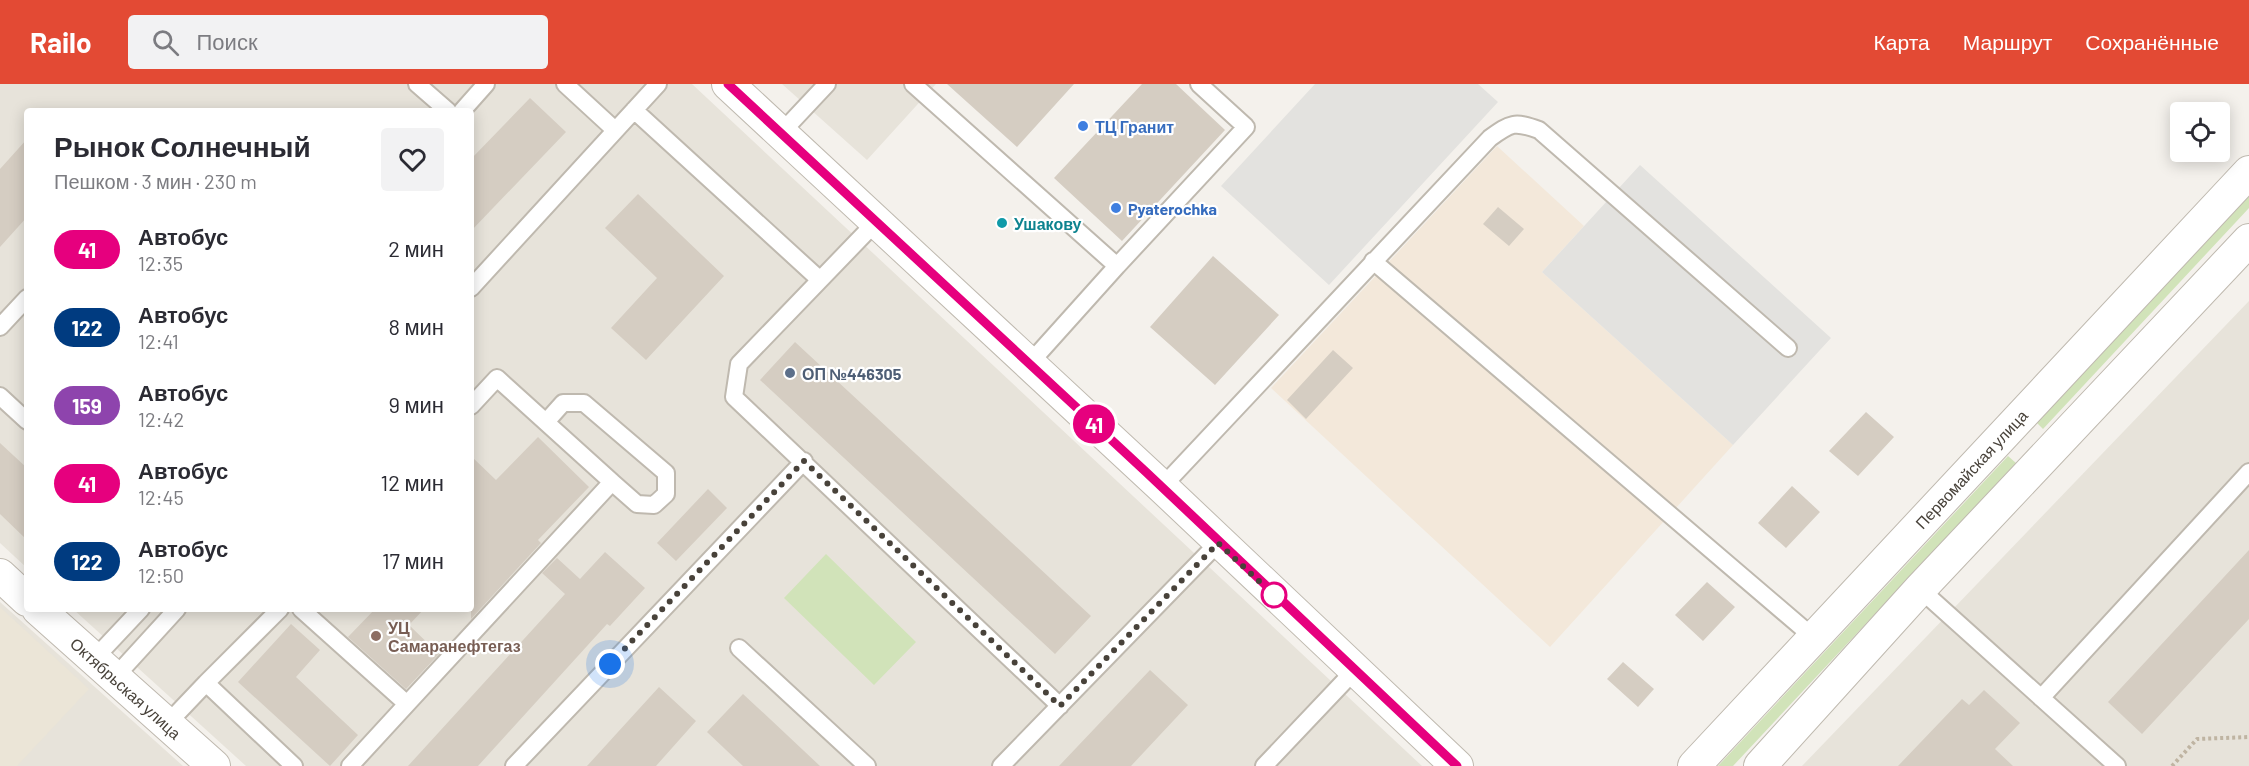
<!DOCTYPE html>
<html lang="ru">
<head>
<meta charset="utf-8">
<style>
  body { margin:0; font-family:Barlow,sans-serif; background:#f2f2f3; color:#2b2b33; height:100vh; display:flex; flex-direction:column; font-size:22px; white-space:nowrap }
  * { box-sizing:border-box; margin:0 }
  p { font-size:20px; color:#7c7c81 }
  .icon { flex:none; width:33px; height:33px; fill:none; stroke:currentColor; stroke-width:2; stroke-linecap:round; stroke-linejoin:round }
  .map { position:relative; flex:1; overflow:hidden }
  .details { position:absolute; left:24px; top:24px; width:450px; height:504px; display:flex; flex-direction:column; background:#fff; border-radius:6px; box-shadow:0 3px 15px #0003 }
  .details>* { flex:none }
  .badge { padding:0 12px; border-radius:20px; font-size:21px; line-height:39px }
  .tools { position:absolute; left:2170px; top:18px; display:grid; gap:12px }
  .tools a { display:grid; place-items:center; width:60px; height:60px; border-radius:6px; background:#fff; box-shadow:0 3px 15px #0003; font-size:30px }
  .you { position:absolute; width:30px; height:30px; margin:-15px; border:4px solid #fff; border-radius:50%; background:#1a73e8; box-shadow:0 0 0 9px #1a73e833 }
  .map>.badge { position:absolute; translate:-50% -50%; box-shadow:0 0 0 3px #fff }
  .round { display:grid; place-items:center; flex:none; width:63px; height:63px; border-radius:6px; background:#f2f2f3 }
  .headline { display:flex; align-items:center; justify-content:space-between; height:102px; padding:0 30px }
  h1 { font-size:28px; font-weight:600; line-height:45px }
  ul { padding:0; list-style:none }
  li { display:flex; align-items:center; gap:18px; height:78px; padding:0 30px }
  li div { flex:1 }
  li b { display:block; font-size:22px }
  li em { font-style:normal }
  li .badge { min-width:66px; font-weight:700; text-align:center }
  header { display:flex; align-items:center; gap:36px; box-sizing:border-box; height:84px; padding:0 30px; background:#e34a34; color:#fff }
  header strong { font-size:28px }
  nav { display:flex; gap:33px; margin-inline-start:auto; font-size:21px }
  .search { width:420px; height:54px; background:#f2f2f3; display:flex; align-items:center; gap:15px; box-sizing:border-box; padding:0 21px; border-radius:6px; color:#7c7c81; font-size:22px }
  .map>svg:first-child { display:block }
</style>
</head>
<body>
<header>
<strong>Railo</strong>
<div class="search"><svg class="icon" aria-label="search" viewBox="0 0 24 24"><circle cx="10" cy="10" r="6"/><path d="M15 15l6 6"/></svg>Поиск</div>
<nav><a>Карта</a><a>Маршрут</a><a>Сохранённые</a></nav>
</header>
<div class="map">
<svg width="2249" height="682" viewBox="0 0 2249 682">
  <rect width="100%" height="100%" fill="#f4f1ec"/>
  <path fill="#e7e3da" d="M0,0H692L1422,682H246L73,525H471V27H27V484L0,459Z
    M782,0H936L867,76Z
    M2249,217V682H1802Z
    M0,518L183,682H0Z"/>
  <path fill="#f3e8da" d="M1497,62L1584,142L1542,188L1733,361L1550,563L1271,304Z"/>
  <path fill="#ebe5d7" d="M0,523L89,605L17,682H0Z"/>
  <path fill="#d1e3b9" d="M2249,108V124L2043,345L2035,337Z
    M2008,372L2016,379L1733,682H1718Z
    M826,470L916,558L874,601L784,514Z"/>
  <path fill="#e3e2df" d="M1315,0H1478L1498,18L1329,201L1221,102Z
    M1640,81L1831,254L1733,361L1542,188Z"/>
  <path fill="#d5cdc2" d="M947,0H1074L1017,63Z
    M1142,0H1176L1225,46L1122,157L1054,94Z
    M530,14L566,48L471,147V75Z
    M27,55V133L0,163V85Z
    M638,110L724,192L646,276L611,244L657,194L605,144Z
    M1498,123L1524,145L1509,162L1483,140Z
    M1213,172L1279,231L1215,301L1150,243Z
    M795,258L1091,532L1055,570L760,296Z
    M1333,266L1353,284L1306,335L1287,316Z
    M1866,328L1894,353L1858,392L1829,367Z
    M538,353L589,403L538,456L541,459L471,535V372L496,396Z
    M0,359L27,384V456L0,430Z
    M1792,402L1820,428L1786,464L1758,439Z
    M708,405L727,424L676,477L657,459Z
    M2249,466V535L2142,650L2108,618Z
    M605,468L645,504L610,542L607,540L478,682H408L565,510L542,489L557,474L580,495Z
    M1707,498L1735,523L1703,557L1675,531Z
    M375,525H424L409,541L439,570L406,605L348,553Z
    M291,540L320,566L296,593L358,651L330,682L238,598Z
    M1623,578L1654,605L1638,623L1607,595Z
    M1150,586L1188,621L1131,682H1059Z
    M659,603L696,637L656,682H587Z
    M1984,606L2020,639L1995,665L2013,682H1898L1962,615L1969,621Z
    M743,610L770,635L820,682H743L707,648Z"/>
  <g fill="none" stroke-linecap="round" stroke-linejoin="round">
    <g stroke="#bfb9af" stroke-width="20">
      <path id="service" d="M417,0L448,27
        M565,0L615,46
        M913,0L1117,182L1029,280
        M634,26L819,195
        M462,27L486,0
        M781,49L827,0
        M875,139L739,280L734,313L1060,622
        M1373,177L1813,553
        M1117,182L1246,43L1199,0
        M471,204L658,0
        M0,243L27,214
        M0,312L27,337
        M546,338L563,319H584L666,389V410L654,421L637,420L612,398
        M1162,403L1490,54C1511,39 1514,37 1539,46L1788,264
        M1920,505L2117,682
        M280,525L206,599L294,682
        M301,525L407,620L612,398L497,294L471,322
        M739,564L867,682
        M94,575L141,525
        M114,594L177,525
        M2041,614L2249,388
        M167,640L206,599
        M350,682L407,620
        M514,682L804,377
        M1001,682L1218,459
        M1264,682L1355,586"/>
    </g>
    <g stroke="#bfb9af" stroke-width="34">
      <path id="minor" d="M728,0L1162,403L1457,682
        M0,491L27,516
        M38,525L214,682
        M1694,682L2249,88
        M1760,682L1920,505L2249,156"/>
    </g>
    <path stroke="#bfb4a2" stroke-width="4" stroke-dasharray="3 3" stroke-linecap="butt" d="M2172,682L2197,655L2249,653"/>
    <use href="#service" stroke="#fff" stroke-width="16"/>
    <use href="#minor" stroke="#fff" stroke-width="32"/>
  </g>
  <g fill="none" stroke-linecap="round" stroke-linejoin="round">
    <g stroke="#fff" stroke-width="14">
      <path id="line" d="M728,0L1146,388L1457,682"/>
    </g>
    <use href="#line" stroke="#e6007e" stroke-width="9"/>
    <path stroke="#48423a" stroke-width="6" stroke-dasharray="0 10.8" d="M610,580L804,377L1060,622L1218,459L1274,511"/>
  </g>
  <g fill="#3f7fe0" stroke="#fff" stroke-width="2">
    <circle cx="1083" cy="42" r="6"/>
    <circle cx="1116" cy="124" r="6"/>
  </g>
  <circle fill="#0f9aa8" stroke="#fff" stroke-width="2" cx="1002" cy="139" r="6"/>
  <circle fill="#5c6f8a" stroke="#fff" stroke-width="2" cx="790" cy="289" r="6"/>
  <circle fill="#fff" stroke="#e6007e" stroke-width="3" cx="1274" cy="511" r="12"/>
  <circle fill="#8d6e63" stroke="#fff" stroke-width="2" cx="376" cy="552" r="6"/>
  <g text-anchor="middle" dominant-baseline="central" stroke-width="4.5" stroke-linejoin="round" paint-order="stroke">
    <g font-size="16" font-weight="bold" fill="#366cbe" stroke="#fff" text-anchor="start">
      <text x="1095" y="42">ТЦ Гранит</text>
      <text x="1128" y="124">Pyaterochka</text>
    </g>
    <g font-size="16" font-weight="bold" fill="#0d838f" stroke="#fff" text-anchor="start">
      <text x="1014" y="139">Ушакову</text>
    </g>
    <g font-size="16" font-weight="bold" fill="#4e5e75" stroke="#fff" text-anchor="start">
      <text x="802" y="289">ОП №446305</text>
    </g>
    <g font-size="16" fill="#48423a" stroke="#fff">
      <text transform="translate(1971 385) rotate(-47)">Первомайская улица</text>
      <text transform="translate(126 604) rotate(42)">Октябрьская улица</text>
    </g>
    <g font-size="16" font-weight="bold" fill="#785e54" stroke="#fff" text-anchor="start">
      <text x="388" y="543">УЦ<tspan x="388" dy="18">Самаранефтегаз</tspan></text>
    </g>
  </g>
</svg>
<div class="tools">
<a><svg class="icon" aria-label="locate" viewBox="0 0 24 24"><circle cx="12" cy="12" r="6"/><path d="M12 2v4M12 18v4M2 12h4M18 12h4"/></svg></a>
</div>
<div class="you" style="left:610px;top:580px"></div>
<b class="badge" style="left:1094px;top:340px;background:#e6007e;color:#fff">41</b>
<section class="details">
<div class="headline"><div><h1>Рынок Солнечный</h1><p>Пешком · 3 мин · 230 m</p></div><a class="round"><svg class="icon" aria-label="heart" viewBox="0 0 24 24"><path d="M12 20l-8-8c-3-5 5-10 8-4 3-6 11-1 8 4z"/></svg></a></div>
<ul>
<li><span class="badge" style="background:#e6007e;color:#fff">41</span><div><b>Автобус</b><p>12:35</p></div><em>2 мин</em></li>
<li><span class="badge" style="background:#003b80;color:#fff">122</span><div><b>Автобус</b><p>12:41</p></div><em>8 мин</em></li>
<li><span class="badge" style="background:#8e44ad;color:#fff">159</span><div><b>Автобус</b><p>12:42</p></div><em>9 мин</em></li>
<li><span class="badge" style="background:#e6007e;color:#fff">41</span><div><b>Автобус</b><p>12:45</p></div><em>12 мин</em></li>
<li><span class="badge" style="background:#003b80;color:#fff">122</span><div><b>Автобус</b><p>12:50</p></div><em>17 мин</em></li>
</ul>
</section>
</div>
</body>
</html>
